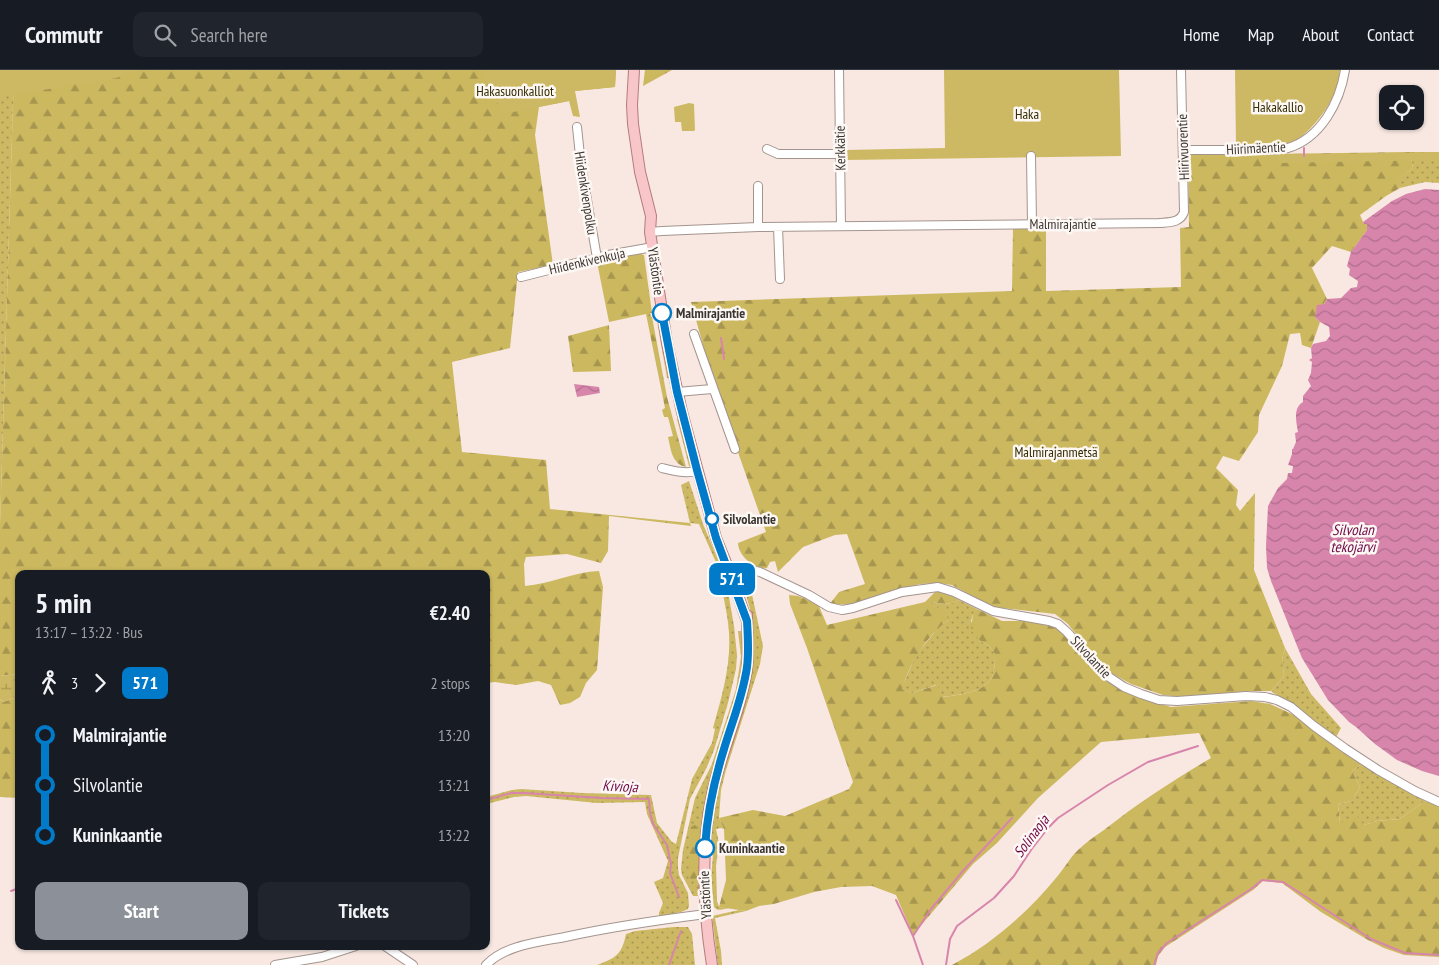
<!DOCTYPE html>
<html lang="en">
<head>
<meta charset="utf-8">
<style>
  body { margin:0; font-family:"PT Sans Narrow",sans-serif; background:#20242c; color:#f1f3f6; height:100vh; display:flex; flex-direction:column; font-size:19px; white-space:nowrap }
  * { box-sizing:border-box; margin:0 }
  p { font-size:16px; color:#9ea1a6 }
  .icon { flex:none; width:28px; height:28px; fill:none; stroke:currentColor; stroke-width:2; stroke-linecap:round; stroke-linejoin:round }
  .map { position:relative; flex:1; overflow:hidden }
  .sheet { position:absolute; left:15px; top:500px; width:475px; height:380px; display:flex; flex-direction:column; background:#171b24; border-radius:10px; box-shadow:0 1px 4px #0004 }
  .sheet>* { flex:none }
  .badge { padding:0 10px; border-radius:8px; font-size:18px; line-height:32px }
  .controls { position:absolute; left:1379px; top:15px; display:grid; gap:10px }
  .controls a { display:grid; place-items:center; width:45px; height:45px; border-radius:10px; background:#171b24; box-shadow:0 1px 4px #0004; font-size:25px }
  .map>.badge { position:absolute; translate:-50% -50%; box-shadow:0 0 0 2px #fff }
  .legs { display:flex; align-items:center; gap:8px; height:55px; padding:0 20px; font-size:16px }
  .legs p { margin-inline-start:auto }
  .overview { display:flex; align-items:center; justify-content:space-between; height:85px; padding:0 20px }
  h1 { font-size:28px; font-weight:700; line-height:38px }
  .cta { display:flex; gap:10px; margin-top:auto; padding:10px 20px }
  .cta a { flex:1; height:58px; border-radius:10px; background:#8c9099; color:#fff; font-size:20px; font-weight:700; line-height:58px; text-align:center }
  .cta a+a { background:#20242c; color:#f1f3f6 }
  ul { padding:0 20px; list-style:none }
  li { display:flex; align-items:center; gap:18px; height:50px; font-size:19px }
  li i { display:grid; place-items:center; width:8px; height:100%; margin:0 6px; background:currentColor }
  li i::after { content:''; width:12px; height:12px; margin:-6px; border:4px solid; border-radius:50%; background:#171b24 }
  li p { margin-inline-start:auto }
  li:first-child i { background:linear-gradient(#0000 50%,currentColor 0) }
  li:last-child i { background:linear-gradient(currentColor 50%,#0000 0) }
  header { display:flex; align-items:center; gap:30px; box-sizing:border-box; height:70px; padding:0 25px; background:#171b24; border-bottom:1px solid #363941 }
  header strong { font-size:24px }
  nav { display:flex; gap:28px; margin-inline-start:auto; font-size:18px }
  .search { width:350px; height:45px; background:#20242c; display:flex; align-items:center; gap:12px; box-sizing:border-box; padding:0 18px; border-radius:10px; color:#9ea1a6; font-size:19px }
  .map>svg:first-child { display:block }
</style>
</head>
<body>
<header>
<strong>Commutr</strong>
<div class="search"><svg class="icon" aria-label="search" viewBox="0 0 24 24"><circle cx="10" cy="10" r="6"/><path d="M15 15l6 6"/></svg>Search here</div>
<nav><a>Home</a><a>Map</a><a>About</a><a>Contact</a></nav>
</header>
<div class="map">
<svg width="1439" height="895" viewBox="0 0 1439 895">
  <defs>
    <pattern id="grass-dots" width="8" height="8" patternUnits="userSpaceOnUse" patternTransform="scale(1.25)"><rect width="8" height="8" fill="#cdb963"/><path d="M2 2h.1M6 6h.1" fill="none" stroke="#a89752" stroke-width="1.8" stroke-linecap="round"/></pattern>
    <pattern id="forest-firs" width="22" height="20" patternUnits="userSpaceOnUse" patternTransform="scale(1.25)"><rect width="22" height="20" fill="#ccb85f"/><path d="M5 1l3.5 6h-7zM16 11l3.5 6h-7z" fill="#a7964f"/></pattern>
    <pattern id="wetland-marsh" width="20" height="14" patternUnits="userSpaceOnUse" patternTransform="scale(1.25)"><rect width="20" height="14" fill="#cdb963"/><path d="M1 5h8M5 5V1M11 12h8M15 12V8" fill="none" stroke="#a89752"/></pattern>
    <pattern id="water-waves" width="16" height="10" patternUnits="userSpaceOnUse" patternTransform="scale(1.25)"><rect width="16" height="10" fill="#d885ac"/><path d="M0 5q4-4 8 0t8 0" fill="none" stroke="#b06e8d"/></pattern>
  </defs>
  <rect width="100%" height="100%" fill="#f8e8e1"/>
  <path fill="url(#grass-dots)" d="M0,0H14L0,455Z
    M1410,82H1439V113L1425,112L1400,118L1395,110L1413,98Z
    M657,251L662,267L669,308H667Z
    M679,348L692,395L691,397L689,396L677,349Z
    M689,411L703,454L724,504H719L718,497L699,454L690,453L681,415Z
    M754,503L757,504L754,512L750,515L763,576L760,594L726,700L721,720L719,748L724,759L721,758L716,759L719,773L716,796L717,831L719,837L729,838C724,839 718,842 714,837L711,809L714,773L712,771L710,758L752,560L750,539L744,518C749,515 750,512 748,506Z
    M720,509L726,510L734,556L737,585L736,599L728,633L714,680L706,699L690,729L678,788V798L679,805L688,823L689,836L688,839L681,842L662,846L659,845V843L663,833L654,812L663,808L668,791L647,744L645,732L597,733L526,726L514,727L486,734V727L512,720L521,719L582,723L651,725L657,753L672,772L676,774L692,709L712,673L715,659L713,658C722,626 731,596 729,563C728,545 723,526 720,509Z
    M959,530L977,539L973,544L971,551L979,570L990,577L995,584C995,590 995,597 993,604C989,622 958,625 942,627L936,615L912,623L901,619L916,585L938,558L948,550L929,534L931,532C940,534 951,535 959,530Z
    M738,561H741L744,576L743,602L699,798V826H693L682,805L681,799L683,780L695,728L712,694L736,619L741,587Z
    M1285,578L1311,624L1341,658L1335,669L1271,621L1284,606L1282,589Z
    M1361,694L1425,731L1400,749L1377,751L1364,755L1340,753L1338,734L1351,731L1360,717L1352,701Z
    M739,840L746,841L715,848L721,881L722,895H718L712,846Z
    M674,857H688L692,864L695,895H597C616,888 622,884 626,864L635,861Z"/>
  <path fill="url(#forest-firs)" d="M14,0H616L615,17L575,21L569,31L539,37L535,65L553,195L518,202L510,278L452,292L462,382L546,390L550,439L690,453L691,456L609,446L608,481L601,493L567,484L526,487L524,494L525,516C550,514 573,502 599,501L603,517L597,600L586,613L580,627L570,633L560,635L551,615L538,611L516,615L495,612L486,613V504H19V604L0,606V455Z
    M645,0H672L643,16Z
    M1410,82L1413,98L1396,110L1400,118L1386,126L1360,145L1364,154H1367V160L1351,182L1332,176L1312,198L1327,229L1315,247L1320,252L1311,278L1302,275L1300,263L1290,264L1282,296L1259,345L1258,362L1239,391L1223,386L1216,398L1238,420L1236,435L1240,441L1255,423L1254,500L1285,578L1282,589L1284,606L1271,621H1249L1182,627L1163,625L1131,614L1111,603L1095,589L1068,554L1055,544L993,537L952,515L939,513L920,514L885,523L853,534L829,535L839,522L865,514L847,464L835,465L803,477L778,502L775,491L770,492L767,498C754,500 738,485 738,473L766,462L714,314L691,232L1012,221L1013,159H1046V221L1181,217L1180,158L1189,157L1188,85Z
    M638,183L644,185L652,243H650L651,247H652L667,327L686,397C672,394 671,380 668,367L673,366L668,347H664L662,340L665,338L646,244L609,252L597,192Z
    M609,255L611,301L573,302L568,266Z
    M935,522H944L959,530C951,535 941,534 931,532L930,534L946,541L948,550C926,567 910,592 902,619L912,623L937,615L943,627C958,625 989,622 993,604C995,597 995,590 995,584L990,577L979,570L971,560L973,543L977,539L1002,551H1026L1050,556L1063,561L1089,595L1106,611L1135,626L1171,637L1251,631L1270,634L1294,645L1361,694L1352,701L1360,717L1351,731L1338,734L1340,753L1357,746L1364,755L1377,751L1400,749L1425,731L1439,736V887L1404,885L1384,878L1368,870L1321,842L1282,813L1263,811L1253,820L1165,877L1158,886L1156,895H952C992,874 1027,843 1056,808C1064,799 1069,789 1077,781C1085,773 1095,766 1104,760C1138,733 1174,710 1211,688L1199,663L1101,672L1038,728L997,773L973,794L913,865L896,825L872,816L841,817L814,822L774,834L759,836L746,841L719,837L726,810L724,759L719,748L753,740L785,746L849,719L853,712L807,578L790,534L789,525L798,526L818,534L827,555L925,532Z
    M19,622V728L0,727V629L3,632L14,628Z
    M695,755L701,759L697,808L691,811L689,805L691,757Z"/>
  <path fill="url(#wetland-marsh)" d="M19,604V622L14,628L3,632L0,629V606Z"/>
  <path fill="#cdb963" d="M0,0H140L116,8L0,27Z
    M482,0H616L615,17L575,21L580,47L573,46L569,31L503,44Z
    M944,0H1119L1121,86L845,90V80L945,78Z
    M1235,0H1340C1339,5 1340,11 1338,15C1332,35 1307,69 1286,75C1274,78 1249,75 1236,75Z
    M689,33L694,34L695,60L694,61H682L681,52H675L674,37Z
    M1439,82V90L1277,93L1278,85Z"/>
  <path fill="url(#water-waves)" d="M1425,119L1439,120V706L1422,701L1397,690L1375,674L1356,657L1349,652L1328,630L1302,588L1271,511L1267,498L1266,476L1268,436L1278,418L1287,409L1288,403H1292L1293,396L1288,395L1292,384V379H1293L1296,372L1295,363L1298,362C1296,351 1293,338 1303,332V326L1311,316L1308,310L1311,303L1312,292L1309,290L1312,288L1311,278L1313,274L1326,271L1330,266L1329,257L1320,252L1315,247L1317,235L1324,234L1327,229L1341,228L1351,218L1357,217L1358,211L1349,205L1350,199L1347,196L1351,182L1367,160V154H1364L1363,152L1392,131L1406,124Z
    M574,314L599,317L600,323L577,327Z"/>
  <g fill="none" stroke-linecap="round" stroke-linejoin="round">
    <path stroke="#d885ac" stroke-width="2" d="M1304,86V78
      M721,268L724,289
      M486,730L511,723H524L602,728L649,729L650,743L653,754L667,775L671,794L670,803L679,827
      M11,821L19,818
      M896,830L913,866L923,895
      M913,866L931,839L963,801L1012,748
      M669,895L681,861
      M946,895L950,869L957,856L994,828L1014,806L1031,780L1048,758L1058,748L1108,715L1148,692L1198,676
      M1154,895L1158,883L1167,873L1251,819L1262,810L1283,812L1371,869L1405,883L1439,885"/>
    <g stroke="#a3948e" stroke-width="10">
      <path id="minor" d="M839,0L841,156
        M577,57L581,95L597,188
        M767,79L778,84H840
        M1184,80H1272C1277,79 1283,79 1288,78C1321,68 1340,32 1345,0
        M1031,86L1032,154
        M758,116V157
        M778,157L780,209
        M650,162L662,161L758,157L1159,153C1170,152 1180,153 1184,142L1181,0
        M521,207L608,185L653,177
        M694,264L735,379
        M677,322L712,319
        M662,398C674,401 685,404 697,401
        M731,505L747,499L760,502L809,525L829,537L842,540L853,538L902,522L938,517L954,522L993,541L1049,551L1058,554L1067,562L1103,603L1124,617L1141,624L1159,630L1177,631L1246,626L1265,627L1277,630L1291,637L1314,656L1346,679L1378,700L1415,721L1439,732
        M385,876L413,895
        M275,895L322,887L356,876
        M486,895C505,875 539,872 565,867C611,857 658,850 706,844"/>
    </g>
    <g stroke="#b47b7c" stroke-width="12">
      <path id="major" d="M634,0L632,35L633,54L640,102L651,146L650,162L667,273L682,342L716,468L731,505L747,551
        M712,895C703,838 700,780 712,724C721,682 741,641 747,599C749,580 747,563 747,545"/>
    </g>
    <use href="#minor" stroke="#fff" stroke-width="8"/>
    <use href="#major" stroke="#f8c6c8" stroke-width="10"/>
  </g>
  <g fill="none" stroke-linecap="round" stroke-linejoin="round">
    <g stroke="#fff" stroke-width="11">
      <path id="line-1" d="M662,243L677,322L697,400L716,468L747,551C748,567 749,582 747,597C743,626 732,652 724,679C714,711 707,744 705,778"/>
    </g>
    <use href="#line-1" stroke="#007ac9" stroke-width="8"/>
  </g>
  <g fill="#fff" stroke="#007ac9" stroke-width="2.5">
    <circle cx="662" cy="243" r="9"/>
    <circle cx="712" cy="449" r="6"/>
    <circle cx="705" cy="778" r="9"/>
  </g>
  <g text-anchor="middle" dominant-baseline="central" stroke-width="5" stroke-linejoin="round" paint-order="stroke">
    <g font-size="14" fill="#322a01" stroke="#fef8f5">
      <text x="515" y="21">Hakasuonkalliot</text>
      <text x="1278" y="37">Hakakallio</text>
      <text x="1027" y="44">Haka</text>
      <text x="1056" y="382">Malmirajanmetsä</text>
    </g>
    <g font-size="14" fill="#3c3633" stroke="#fef8f5">
      <text transform="translate(1183 77) rotate(-92)">Hiirivuorentie</text>
      <text transform="translate(840 78) rotate(-91)">Kerkkätie</text>
      <text transform="translate(1256 78) rotate(-3)">Hiirimäentie</text>
      <text transform="translate(586 123) rotate(81)">Hiidenkivenpolku</text>
      <text x="1063" y="154">Malmirajantie</text>
      <text transform="translate(587 191) rotate(-13)">Hiidenkivenkuja</text>
      <text transform="translate(656 201) rotate(82)">Ylästöntie</text>
      <text transform="translate(1091 587) rotate(47)">Silvolantie</text>
      <text transform="translate(705 825) rotate(-93)">Ylästöntie</text>
    </g>
    <g font-size="14" font-weight="bold" fill="#3c3633" stroke="#fef8f5" text-anchor="start">
      <text x="676" y="243">Malmirajantie</text>
      <text x="723" y="449">Silvolantie</text>
      <text x="719" y="778">Kuninkaantie</text>
    </g>
    <g font-size="15" font-style="italic" fill="#6f0847" stroke="#fef8f5">
      <text x="1353" y="459">Silvolan<tspan x="1353" dy="17">tekojärvi</tspan></text>
      <text transform="translate(620 716) rotate(3)">Kivioja</text>
      <text transform="translate(1031 766) rotate(-53)">Solinaoja</text>
    </g>
  </g>
</svg>
<div class="controls">
<a><svg class="icon" aria-label="locate" viewBox="0 0 24 24"><circle cx="12" cy="12" r="6"/><path d="M12 2v4M12 18v4M2 12h4M18 12h4"/></svg></a>
</div>
<b class="badge" style="left:732px;top:509px;background:#007ac9;color:#fff">571</b>
<section class="sheet">
<div class="overview"><div><h1>5 min</h1><p>13:17 – 13:22 · Bus</p></div><b>€2.40</b></div>
<div class="legs"><svg class="icon" aria-label="walk" viewBox="0 0 24 24"><circle cx="13" cy="4" r="2"/><path d="M13 8l-2 6 4 7M11 14l-3 7M7 12l3-4h3l4 4"/></svg>3<svg class="icon" aria-label="forward" viewBox="0 0 24 24"><path d="M9 5l7 7-7 7"/></svg><b class="badge" style="background:#007ac9;color:#fff">571</b><p>2 stops</p></div>
<ul>
<li><i style="color:#007ac9"></i><b>Malmirajantie</b><p>13:20</p></li>
<li><i style="color:#007ac9"></i><span>Silvolantie</span><p>13:21</p></li>
<li><i style="color:#007ac9"></i><b>Kuninkaantie</b><p>13:22</p></li>
</ul>
<div class="cta"><a>Start</a><a>Tickets</a></div>
</section>
</div>
</body>
</html>
